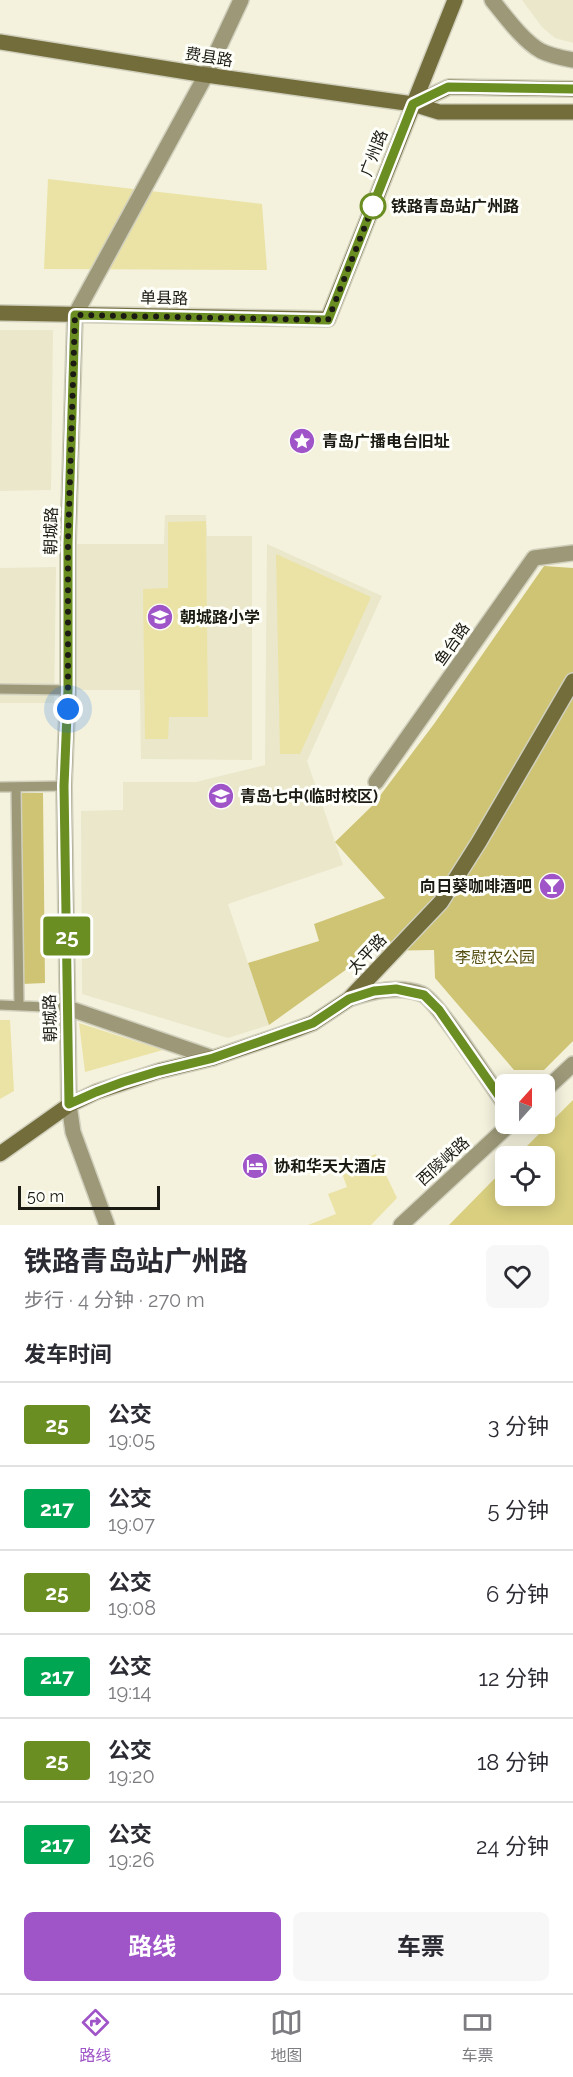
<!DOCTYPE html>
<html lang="zh">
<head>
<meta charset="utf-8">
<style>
  body { margin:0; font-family:Raleway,"Noto Sans SC",sans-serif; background:#f7f7f7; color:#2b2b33; height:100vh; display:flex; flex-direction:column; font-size:22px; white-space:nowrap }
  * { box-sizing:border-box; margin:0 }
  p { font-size:20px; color:#7c7c81 }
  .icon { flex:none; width:33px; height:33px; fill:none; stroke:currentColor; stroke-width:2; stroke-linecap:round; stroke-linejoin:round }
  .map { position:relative; height:1225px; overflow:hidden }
  .details { display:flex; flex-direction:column; background:#fff; flex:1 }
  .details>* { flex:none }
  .badge { padding:0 12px; border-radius:4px; font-size:21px; line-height:39px }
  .needle { width:39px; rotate:21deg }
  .controls { position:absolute; left:495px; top:1074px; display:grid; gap:12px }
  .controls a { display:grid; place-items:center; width:60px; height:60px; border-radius:9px; background:#fff; box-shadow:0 3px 15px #0003; font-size:30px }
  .scale { position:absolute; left:18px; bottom:15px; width:142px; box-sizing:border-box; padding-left:6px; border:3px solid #1c1b13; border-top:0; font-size:16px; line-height:21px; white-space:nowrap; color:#1c1b13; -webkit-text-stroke:4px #fffffa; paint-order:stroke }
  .you { position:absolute; width:30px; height:30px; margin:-15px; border:4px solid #fff; border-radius:50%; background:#1a73e8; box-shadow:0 0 0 9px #1a73e833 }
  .map>.badge { position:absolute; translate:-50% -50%; box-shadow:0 0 0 3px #fff }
  h2 { padding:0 24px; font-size:22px; line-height:54px }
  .round { display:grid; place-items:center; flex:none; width:63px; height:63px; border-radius:9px; background:#f7f7f7 }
  .head { display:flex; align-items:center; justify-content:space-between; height:102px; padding:0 24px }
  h1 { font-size:28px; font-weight:700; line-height:45px }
  .button { display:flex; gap:12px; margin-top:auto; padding:12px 24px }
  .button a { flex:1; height:69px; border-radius:9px; background:#9f54c7; color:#fff; font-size:24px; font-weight:700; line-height:69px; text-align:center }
  .button a+a { background:#f7f7f7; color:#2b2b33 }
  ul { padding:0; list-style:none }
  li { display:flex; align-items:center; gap:18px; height:84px; padding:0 24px; border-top:2px solid #e1e1e2 }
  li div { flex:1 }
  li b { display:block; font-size:22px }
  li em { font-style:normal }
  li .badge { min-width:66px; font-weight:700; text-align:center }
  .menu { display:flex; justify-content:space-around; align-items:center; height:84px; border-top:2px solid #e1e1e2; background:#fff; font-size:16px; color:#7c7c81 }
  .menu a { display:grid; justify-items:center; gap:3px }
  .menu .selected { color:#9f54c7 }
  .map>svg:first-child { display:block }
</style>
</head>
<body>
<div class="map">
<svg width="573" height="1225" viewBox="0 0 573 1225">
  <rect width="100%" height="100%" fill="#f4f2dd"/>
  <path fill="#eae7cb" d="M522,0H573V43L555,38L542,27Z
    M0,330H53L51,490L0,491Z
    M165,515H206L207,536H252V760L141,759L140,690H68V544H164Z
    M267,544L382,596L307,761L343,865L228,904L269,1025L228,1038L82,994L81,811L123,810V782H196L265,765Z
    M56,567L54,703H0V568Z"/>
  <path fill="#ebe3a5" d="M48,179L262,204L267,270L44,269Z
    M206,521L208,717H169L168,739H145L143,589L168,588V522Z
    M276,554L371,597L300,754H280Z
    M0,1020H10L14,1091L0,1099Z
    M79,1023L163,1050L85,1072Z
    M376,1154L397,1198L371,1225H308L336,1214L328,1194L347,1187L340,1168Z"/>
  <path fill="#cec474" d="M544,566L573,568V1041L544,1070H514L435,978L434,950L372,951L269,1025L248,963L319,941L314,924L385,898L335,842L373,805L434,724Z
    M19,793H43L45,983L22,984Z"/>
  <path fill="#d9cf7f" d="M573,1100V1225H449L505,1168L506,1196H544V1156H517Z"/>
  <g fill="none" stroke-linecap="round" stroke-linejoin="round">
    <g stroke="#d1d0bd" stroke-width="12">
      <path id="lane" d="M0,689L68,690
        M0,787L64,786
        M16,787L19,1005
        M0,1005L68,1008"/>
    </g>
    <g stroke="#d1d0bd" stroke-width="18">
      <path id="street" d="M492,0C505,16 523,41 541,51C551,56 562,58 573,60
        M376,782L534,558L573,553
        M349,999C373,991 398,985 422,994C438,1001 492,1087 506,1106
        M68,1008L213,1058
        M544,1091L573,1064
        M107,1225L73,1132L69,1105L64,786L68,690V544L75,315L206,75L241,0
        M401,1225L510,1124"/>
    </g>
    <g stroke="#d1d0bd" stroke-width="18">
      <path id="secondary" d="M0,42L206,75L413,104L439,112H573
        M413,104L449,87L573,89
        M0,313L328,319L455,0
        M0,1154L69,1105L96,1092L159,1071L213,1058L292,1031L313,1023L349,999L441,902L479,842L573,681"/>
    </g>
    <use href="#lane" stroke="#9c9878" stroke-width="9"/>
    <use href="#street" stroke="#9c9878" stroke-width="15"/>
    <use href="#secondary" stroke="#736d3c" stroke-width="15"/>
  </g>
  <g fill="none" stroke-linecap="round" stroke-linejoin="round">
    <g stroke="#fff" stroke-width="14">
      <path id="line" d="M506,1106L439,1010L424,995L396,989L374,991L349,999L313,1023L213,1058L159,1071L123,1082L96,1092L69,1104L64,786L68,690V544L75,315L328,320L413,104L448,87L573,89"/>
    </g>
    <use href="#line" stroke="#6b8e23" stroke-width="9"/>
    <path stroke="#1c1b13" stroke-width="6" stroke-dasharray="0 10.8" d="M68,709V544L75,315L328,320L373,206"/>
  </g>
  <defs>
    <g id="sight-disc" transform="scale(1.35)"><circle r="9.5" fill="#9f54c7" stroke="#fffffa"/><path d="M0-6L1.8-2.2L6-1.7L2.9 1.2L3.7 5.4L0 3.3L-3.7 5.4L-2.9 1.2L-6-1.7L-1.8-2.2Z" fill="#fff"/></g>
    <g id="school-disc" transform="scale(1.35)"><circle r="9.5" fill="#9f54c7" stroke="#fffffa"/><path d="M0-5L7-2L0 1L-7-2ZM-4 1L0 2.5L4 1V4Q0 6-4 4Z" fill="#fff"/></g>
    <g id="bar-disc" transform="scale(1.35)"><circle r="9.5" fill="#9f54c7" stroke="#fffffa"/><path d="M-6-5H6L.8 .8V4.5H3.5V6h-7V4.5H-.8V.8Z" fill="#fff"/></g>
    <g id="hotel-disc" transform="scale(1.35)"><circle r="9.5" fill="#9f54c7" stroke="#fffffa"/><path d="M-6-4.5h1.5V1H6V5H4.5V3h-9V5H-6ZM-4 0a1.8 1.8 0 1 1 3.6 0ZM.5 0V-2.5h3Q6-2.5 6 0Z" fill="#fff"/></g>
  </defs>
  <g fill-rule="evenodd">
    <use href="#sight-disc" x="302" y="441"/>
    <use href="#school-disc" x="160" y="617"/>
    <use href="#school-disc" x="221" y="796"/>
    <use href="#bar-disc" x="552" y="886"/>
    <use href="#hotel-disc" x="255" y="1166"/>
  </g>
  <circle fill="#fff" stroke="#6b8e23" stroke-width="3" cx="373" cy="206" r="12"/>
  <g text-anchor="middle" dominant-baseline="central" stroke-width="6" stroke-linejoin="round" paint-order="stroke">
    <g font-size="16" fill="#1c1b13" stroke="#fffffa">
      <text transform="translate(209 57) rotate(9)">费县路</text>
      <text transform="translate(374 153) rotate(-69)">广州路</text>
      <text transform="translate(164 298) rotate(1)">单县路</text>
      <text transform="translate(51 531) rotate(-89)">朝城路</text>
      <text transform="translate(452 644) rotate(-55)">鱼台路</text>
      <text transform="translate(367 954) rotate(-47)">太平路</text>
      <text transform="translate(50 1018) rotate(-91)">朝城路</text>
      <text transform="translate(443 1161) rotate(-42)">西陵峡路</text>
    </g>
    <g font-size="16" font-weight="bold" fill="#1c1b13" stroke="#fffffa" text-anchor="start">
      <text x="391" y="206">铁路青岛站广州路</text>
    </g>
    <g font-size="16" font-weight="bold" fill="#1c1b13" stroke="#fffffa" text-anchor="start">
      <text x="322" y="441">青岛广播电台旧址</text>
      <text x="180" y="617">朝城路小学</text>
      <text x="240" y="796">青岛七中(临时校区)</text>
      <text x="532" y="886" text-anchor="end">向日葵咖啡酒吧</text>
      <text x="274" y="1166">协和华天大酒店</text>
    </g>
    <g font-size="16" fill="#574f12" stroke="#fffffa">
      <text x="495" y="957">李慰农公园</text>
    </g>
  </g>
</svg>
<div class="controls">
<a><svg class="needle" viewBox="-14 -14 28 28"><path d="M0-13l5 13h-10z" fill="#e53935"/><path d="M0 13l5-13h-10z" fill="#7c7c81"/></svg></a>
<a><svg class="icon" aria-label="locate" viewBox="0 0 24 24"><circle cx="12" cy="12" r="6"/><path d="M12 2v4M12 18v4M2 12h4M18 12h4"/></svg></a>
</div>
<div class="scale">50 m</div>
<div class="you" style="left:68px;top:709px"></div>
<b class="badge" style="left:67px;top:936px;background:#6b8e23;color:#fff">25</b>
</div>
<section class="details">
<div class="head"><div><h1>铁路青岛站广州路</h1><p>步行 · 4 分钟 · 270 m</p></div><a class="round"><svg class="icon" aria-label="heart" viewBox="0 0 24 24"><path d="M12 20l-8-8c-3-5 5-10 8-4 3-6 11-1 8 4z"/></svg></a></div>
<h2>发车时间</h2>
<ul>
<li><span class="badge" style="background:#6b8e23;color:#fff">25</span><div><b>公交</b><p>19:05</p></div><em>3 分钟</em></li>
<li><span class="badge" style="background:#00a651;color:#fff">217</span><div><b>公交</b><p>19:07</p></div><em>5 分钟</em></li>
<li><span class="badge" style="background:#6b8e23;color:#fff">25</span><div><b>公交</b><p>19:08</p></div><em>6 分钟</em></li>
<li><span class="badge" style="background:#00a651;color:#fff">217</span><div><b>公交</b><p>19:14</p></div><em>12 分钟</em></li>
<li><span class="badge" style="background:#6b8e23;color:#fff">25</span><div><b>公交</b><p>19:20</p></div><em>18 分钟</em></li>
<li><span class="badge" style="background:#00a651;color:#fff">217</span><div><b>公交</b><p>19:26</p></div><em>24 分钟</em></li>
</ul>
<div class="button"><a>路线</a><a>车票</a></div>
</section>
<nav class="menu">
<a class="selected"><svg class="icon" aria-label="directions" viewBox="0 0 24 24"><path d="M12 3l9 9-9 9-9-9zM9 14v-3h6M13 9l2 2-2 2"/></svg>路线</a>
<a><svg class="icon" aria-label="map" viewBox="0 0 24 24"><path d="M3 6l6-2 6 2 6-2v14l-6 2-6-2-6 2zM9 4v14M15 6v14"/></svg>地图</a>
<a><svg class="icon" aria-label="tickets" viewBox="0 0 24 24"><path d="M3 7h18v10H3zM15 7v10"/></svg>车票</a>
</nav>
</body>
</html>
